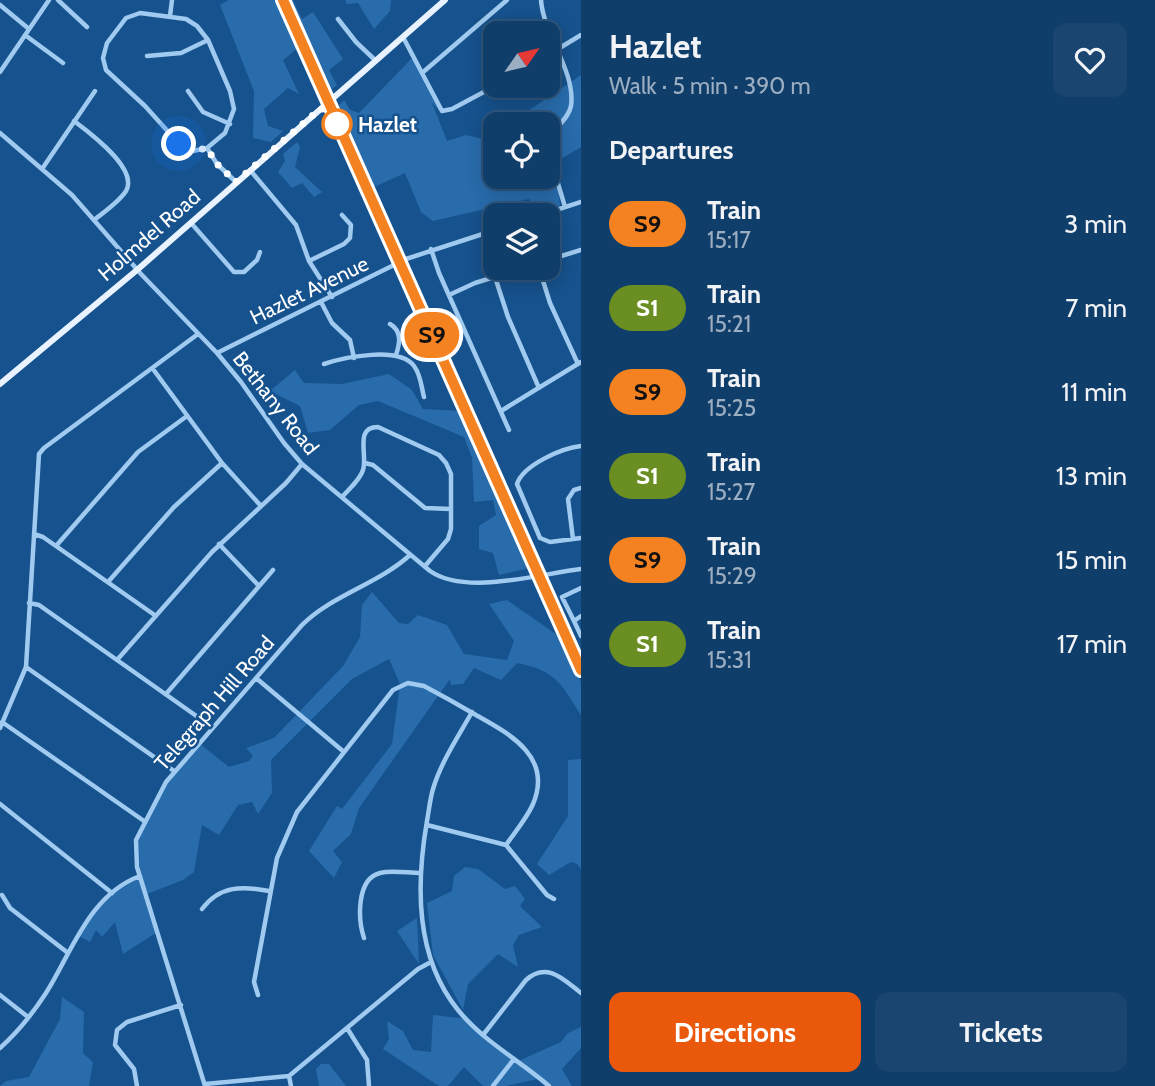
<!DOCTYPE html>
<html lang="en">
<head>
<meta charset="utf-8">
<style>
  body { margin:0; font-family:Cabin,sans-serif; background:#194570; color:#f1f3f6; height:100vh; display:flex; flex-direction:column; font-size:26px; white-space:nowrap }
  * { box-sizing:border-box; margin:0 }
  p { font-size:23px; color:#9caec1 }
  .icon { flex:none; width:38px; height:38px; fill:none; stroke:currentColor; stroke-width:2; stroke-linecap:round; stroke-linejoin:round }
  .map { position:relative; flex:1; overflow:hidden }
  .details { display:flex; flex-direction:column; background:#103e6a; width:574px }
  .details>* { flex:none }
  .badge { padding:0 14px; border-radius:23px; font-size:24px; line-height:46px }
  .needle { width:46px; rotate:56deg }
  .controls { position:absolute; left:483px; top:21px; display:grid; gap:14px }
  .controls a { display:grid; place-items:center; width:77px; height:77px; border-radius:14px; background:#103e6a; box-shadow:0 4px 18px #0003,0 0 0 2px #30577e; font-size:35px }
  .you { position:absolute; width:35px; height:35px; margin:-18px; border:5px solid #fff; border-radius:50%; background:#1a73e8; box-shadow:0 0 0 10px #1a73e833 }
  .map>.badge { position:absolute; translate:-50% -50%; box-shadow:0 0 0 4px #fff }
  h2 { padding:0 28px; font-size:26px; line-height:63px }
  .round { display:grid; place-items:center; flex:none; width:74px; height:74px; border-radius:14px; background:#194570 }
  .summary { display:flex; align-items:center; justify-content:space-between; height:119px; padding:0 28px }
  h1 { font-size:33px; font-weight:700; line-height:52px }
  .primary-button { display:flex; gap:14px; margin-top:auto; padding:14px 28px }
  .primary-button a { flex:1; height:80px; border-radius:14px; background:#ea580c; color:#fff; font-size:28px; font-weight:700; line-height:80px; text-align:center }
  .primary-button a+a { background:#194570; color:#f1f3f6 }
  ul { padding:0; list-style:none }
  li { display:flex; align-items:center; gap:21px; height:84px; padding:0 28px }
  li div { flex:1 }
  li b { display:block; font-size:26px }
  li em { font-style:normal }
  li .badge { min-width:77px; font-weight:700; text-align:center }
  main { display:flex; flex:1; min-height:0 }
  .map>svg:first-child { display:block }
</style>
</head>
<body>
<main>
<div class="map">
<svg width="581" height="1086" viewBox="0 0 581 1086">
  <rect width="100%" height="100%" fill="#16528d"/>
  <path fill="#286cac" d="M229,0H293L302,19L313,12L343,59L329,70L337,85L332,89L308,40L283,60L299,94L288,88L264,109L268,126L283,131L271,142L253,138L254,91L220,5Z
    M345,0H391L390,11L374,29L358,3L347,4Z
    M414,56L441,112L432,103L447,141L466,135L495,142V177H548V124H513L512,122L581,75V147L551,165L559,194L560,206L537,213L529,199L433,221L421,212L405,173L374,187L339,105L344,100L350,110L359,113Z
    M297,142L300,147L295,167L322,192L314,197L302,183L292,188L278,172L285,161L283,154Z
    M295,370L304,383L342,384L389,374L412,390L423,409L460,411L530,568L499,575L493,553L479,549V526L496,515L493,500L474,502L472,458L464,437L378,401L359,405L330,430L308,433L300,406L270,391Z
    M372,592L399,623L408,624L418,615L447,625L464,654L507,660L514,641L489,604L507,600L563,639L581,682V715C561,684 557,671 517,663L501,680L474,668L463,684L451,685L450,679L359,808L351,834L333,851L342,862L334,878L309,851L337,806L342,809L392,744L400,684L389,659L352,679L271,760L272,793L258,814L252,802L238,805L219,835L202,825L194,872L183,880L147,894L159,931L123,954L115,922L102,937L96,930L90,942L77,935L104,900L140,873L138,831L171,776L199,743L229,767L249,761L253,756L246,748L274,738L343,666L360,637L362,605Z
    M581,759V869L577,864L571,862L549,875L537,864L568,816V760Z
    M465,867L478,869L505,889L515,886L525,899L520,906L542,927L519,935L513,945L518,967L498,954L468,984L463,1010L433,955L427,903L452,891L454,876Z
    M417,918L419,964L397,931Z
    M62,997L84,1012L83,1053L93,1062L89,1086H0L6,1081L29,1077L60,1019Z
    M433,1015L468,1019L516,1062L561,1042L568,1033L581,1027V1048L562,1069L572,1086H545L538,1079L506,1086H483L464,1067L448,1086H439L383,1049L389,1039L387,1021L403,1031L413,1050L431,1052Z
    M321,1064H329L346,1086H319L316,1069Z"/>
  <g fill="none" stroke-linecap="round" stroke-linejoin="round">
    <path stroke="#a0caef" stroke-width="4.5" d="M58,0L87,27
      M541,0C543,33 576,72 571,106C568,121 552,128 548,142
      M0,5L29,29
      M140,13L186,19L197,26L208,40L230,91L234,109L225,133L207,148L193,151L181,146L145,106L106,70L103,58L107,43L126,18Z
      M170,16L172,0
      M338,19L356,42L375,60
      M530,33L545,20
      M25,35L63,63
      M403,37L442,111L452,109L495,86
      M548,55L581,35
      M147,56L181,53L208,40
      M489,68L495,63
      M0,72L49,0
      M422,73L507,0
      M188,91L203,112L230,124
      M74,121C90,133 139,169 126,191C119,202 104,212 94,220
      M0,133L72,195L141,274L217,353L241,382L284,443L302,464L430,571C466,596 539,574 581,569
      M207,148L217,164L236,182
      M548,150L565,207
      M42,169L95,91
      M250,170L296,225L309,261L332,297
      M541,215L581,202
      M191,223L234,272H244L257,260L260,252
      M431,249L439,273L509,430
      M548,260L581,250
      M309,261L344,244L350,238L351,225L342,215
      M539,268L550,303L578,364
      M495,277L508,317L539,388
      M449,295L475,283L523,268
      M321,302L332,323L350,340L354,358
      M390,324C402,331 400,343 396,355
      M217,353L406,259L495,230
      M324,364C345,357 399,346 414,366C421,375 421,386 424,397
      M153,369L222,463L261,506
      M501,411L581,362
      M581,446C562,448 523,465 517,484L540,538L550,542L581,538
      M365,463L373,465L425,508L451,509
      M342,497C349,489 360,480 363,470C368,455 354,427 378,427L439,455L446,463L451,474V529L448,539L425,566
      M34,534L43,537L156,616
      M573,539L568,499L574,490L581,488
      M219,544L259,586
      M56,546L138,452L187,416
      M108,582L174,507L222,463
      M29,603L39,605L212,727
      M581,616L574,621L581,636
      M574,621L562,597L581,588
      M117,660L212,552L286,483L302,464
      M26,667L174,771
      M256,678L344,752
      M166,694L273,570
      M472,712C458,737 441,762 433,789C430,799 429,810 427,821C416,885 415,957 458,1010C483,1041 519,1060 549,1086
      M2,722L144,821
      M0,728L26,667L39,454L44,448L198,334
      M0,804L112,893
      M427,825L506,845L547,895L554,899
      M2,895L10,908L68,953
      M202,909C220,885 243,886 269,891
      M364,938C358,920 356,879 380,873C392,870 408,873 420,873
      M0,995L28,1017
      M258,995L254,982L277,858L297,812L393,690L408,683L424,686C441,695 459,705 476,715C510,734 553,757 533,804C527,818 515,832 506,845
      M347,1028L367,1060L369,1086
      M483,1035L526,980C547,961 564,980 581,993
      M0,1048C18,1032 33,1013 46,993C72,952 89,895 140,876
      M289,1076L291,1086
      M205,1084L289,1076L418,969L431,962
      M137,1086L134,1069L115,1045L117,1030L127,1022L181,1005
      M205,1086L137,867L136,840L166,782L302,625C332,595 378,584 410,555
      M493,1086L514,1059"/>
    <path stroke="#e9f3ff" stroke-width="6" d="M0,384L137,270L445,0"/>
    <path stroke="#fff" stroke-width="2" stroke-dasharray="12 5" stroke-linecap="butt" d="M283,0L581,670"/>
  </g>
  <g fill="none" stroke-linecap="round" stroke-linejoin="round">
    <g stroke="#fff" stroke-width="16">
      <path id="line" d="M283,0L581,670"/>
    </g>
    <use href="#line" stroke="#f58220" stroke-width="10"/>
    <path stroke="#fff" stroke-width="7" stroke-dasharray="0 12.6" d="M179,144L193,151L207,148L217,164L236,182L321,108L337,124"/>
  </g>
  <circle fill="#fff" stroke="#f58220" stroke-width="3.5" cx="337" cy="124" r="14"/>
  <g text-anchor="middle" dominant-baseline="central" stroke-width="5" stroke-linejoin="round" paint-order="stroke">
    <g font-size="21" font-weight="bold" fill="#fff" stroke="#16528d" text-anchor="start">
      <text x="358" y="124">Hazlet</text>
    </g>
    <g font-size="21" fill="#fff" stroke="#16528d">
      <text transform="translate(149 235) rotate(-41)">Holmdel Road</text>
      <text transform="translate(309 290) rotate(-26)">Hazlet Avenue</text>
      <text transform="translate(276 403) rotate(52)">Bethany Road</text>
      <text transform="translate(214 703) rotate(-49)">Telegraph Hill Road</text>
    </g>
  </g>
</svg>
<div class="controls">
<a><svg class="needle" viewBox="-14 -14 28 28"><path d="M0-13l5 13h-10z" fill="#e53935"/><path d="M0 13l5-13h-10z" fill="#9caec1"/></svg></a>
<a><svg class="icon" aria-label="locate" viewBox="0 0 24 24"><circle cx="12" cy="12" r="6"/><path d="M12 2v4M12 18v4M2 12h4M18 12h4"/></svg></a>
<a><svg class="icon" aria-label="layers" viewBox="0 0 24 24"><path d="M12 4l9 5-9 5-9-5zM3 14l9 5 9-5"/></svg></a>
</div>
<div class="you" style="left:179px;top:144px"></div>
<b class="badge" style="left:432px;top:335px;background:#f58220;color:#111">S9</b>
</div>
<section class="details">
<div class="summary"><div><h1>Hazlet</h1><p>Walk · 5 min · 390 m</p></div><a class="round"><svg class="icon" aria-label="heart" viewBox="0 0 24 24"><path d="M12 20l-8-8c-3-5 5-10 8-4 3-6 11-1 8 4z"/></svg></a></div>
<h2>Departures</h2>
<ul>
<li><span class="badge" style="background:#f58220;color:#111">S9</span><div><b>Train</b><p>15:17</p></div><em>3 min</em></li>
<li><span class="badge" style="background:#6b8e23;color:#fff">S1</span><div><b>Train</b><p>15:21</p></div><em>7 min</em></li>
<li><span class="badge" style="background:#f58220;color:#111">S9</span><div><b>Train</b><p>15:25</p></div><em>11 min</em></li>
<li><span class="badge" style="background:#6b8e23;color:#fff">S1</span><div><b>Train</b><p>15:27</p></div><em>13 min</em></li>
<li><span class="badge" style="background:#f58220;color:#111">S9</span><div><b>Train</b><p>15:29</p></div><em>15 min</em></li>
<li><span class="badge" style="background:#6b8e23;color:#fff">S1</span><div><b>Train</b><p>15:31</p></div><em>17 min</em></li>
</ul>
<div class="primary-button"><a>Directions</a><a>Tickets</a></div>
</section>
</main>
</body>
</html>
